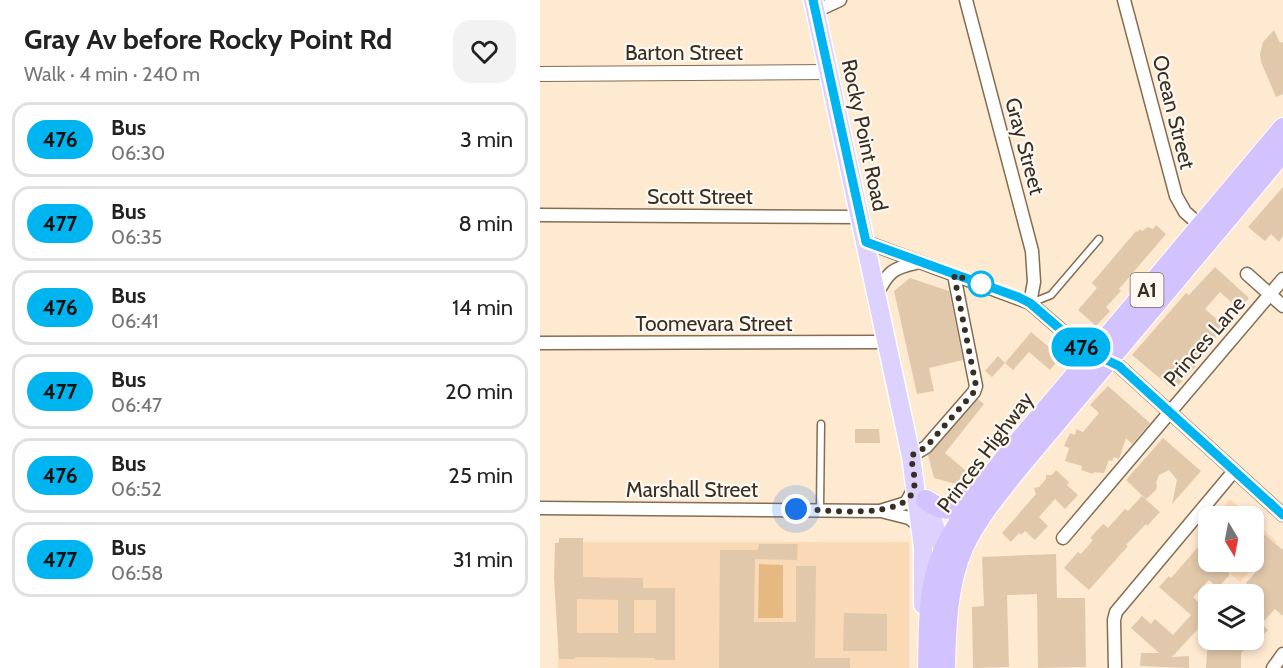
<!DOCTYPE html>
<html lang="en">
<head>
<meta charset="utf-8">
<style>
  body { margin:0; font-family:Cabin,sans-serif; background:#f2f2f2; color:#222; height:100vh; display:flex; flex-direction:column; font-size:22px; white-space:nowrap }
  * { box-sizing:border-box; margin:0 }
  p { font-size:20px; color:#767676 }
  .icon { flex:none; width:33px; height:33px; fill:none; stroke:currentColor; stroke-width:2; stroke-linecap:round; stroke-linejoin:round }
  .map { position:relative; flex:1; overflow:hidden }
  .sheet { display:flex; flex-direction:column; background:#fff; width:540px }
  .sheet>* { flex:none }
  .badge { padding:0 12px; border-radius:20px; font-size:21px; line-height:39px }
  .needle { width:39px; rotate:170deg }
  .tools { position:absolute; left:658px; top:506px; display:grid; gap:12px }
  .tools a { display:grid; place-items:center; width:66px; height:66px; border-radius:12px; background:#fff; box-shadow:0 3px 9px #0003; font-size:30px }
  .you { position:absolute; width:30px; height:30px; margin:-15px; border:4px solid #fff; border-radius:50%; background:#1a73e8; box-shadow:0 0 0 9px #1a73e833 }
  .map>.badge { position:absolute; translate:-50% -50%; box-shadow:0 0 0 3px #fff }
  .round { display:grid; place-items:center; flex:none; width:63px; height:63px; border-radius:18px; background:#f2f2f2 }
  .summary { display:flex; align-items:center; justify-content:space-between; height:102px; padding:0 24px }
  h1 { font-size:28px; font-weight:700; line-height:45px }
  ul { padding:0; list-style:none }
  li { display:flex; align-items:center; gap:18px; height:75px; margin:0 12px 9px; padding:0 12px; border:3px solid #e0e0e0; border-radius:18px }
  li div { flex:1 }
  li b { display:block; font-size:22px }
  li em { font-style:normal }
  li .badge { min-width:66px; font-weight:700; text-align:center }
  main { display:flex; flex:1; min-height:0 }
  .map>svg:first-child { display:block }
</style>
</head>
<body>
<main>
<section class="sheet">
<div class="summary"><div><h1>Gray Av before Rocky Point Rd</h1><p>Walk · 4 min · 240 m</p></div><a class="round"><svg class="icon" aria-label="heart" viewBox="0 0 24 24"><path d="M12 20l-8-8c-3-5 5-10 8-4 3-6 11-1 8 4z"/></svg></a></div>
<ul>
<li><span class="badge" style="background:#00b5ef;color:#111">476</span><div><b>Bus</b><p>06:30</p></div><em>3 min</em></li>
<li><span class="badge" style="background:#00b5ef;color:#111">477</span><div><b>Bus</b><p>06:35</p></div><em>8 min</em></li>
<li><span class="badge" style="background:#00b5ef;color:#111">476</span><div><b>Bus</b><p>06:41</p></div><em>14 min</em></li>
<li><span class="badge" style="background:#00b5ef;color:#111">477</span><div><b>Bus</b><p>06:47</p></div><em>20 min</em></li>
<li><span class="badge" style="background:#00b5ef;color:#111">476</span><div><b>Bus</b><p>06:52</p></div><em>25 min</em></li>
<li><span class="badge" style="background:#00b5ef;color:#111">477</span><div><b>Bus</b><p>06:58</p></div><em>31 min</em></li>
</ul>
</section>
<div class="map">
<svg width="743" height="668" viewBox="0 0 743 668">
  <rect width="100%" height="100%" fill="#fee9d1"/>
  <path fill="#fadab6" d="M690,499L709,516H676Z
    M714,521L737,542L700,582L677,561H714Z
    M17,542H369V668H18Z"/>
  <path fill="#e7b982" d="M219,564L243,565V618H218Z"/>
  <path fill="#e2c8aa" fill-rule="evenodd" d="M734,30L740,43L743,42V94L736,97L721,62L720,54L723,42Z
    M743,187V236L739,242L731,234L725,241L708,227Z
    M616,225L626,234L579,289L581,291L566,307L570,311L556,326L538,310L557,288L552,283L596,231L597,232L600,229L602,231L608,227L613,229Z
    M675,267L709,298L699,309L680,292L665,309L685,326L653,363L656,366L634,390L592,355L646,293L649,295Z
    M370,278L409,291L423,360L389,368L394,391L377,394L354,291Z
    M491,332L521,357L510,370L489,352L473,370L465,363Z
    M458,356L465,363L452,377L445,371Z
    M568,386L610,423L592,444L586,438L579,459L574,457L572,461L569,460L564,473L554,472L553,474L541,470L542,466L525,461L529,448L524,446L530,433L535,435L536,429L543,432L559,413L550,405Z
    M438,399L444,404L405,453L426,471L416,484L394,478L388,455Z
    M315,429H339L340,443H315Z
    M623,438L661,471L632,504L637,480L629,470L619,475L616,483L617,486L616,490L606,499L586,480Z
    M516,470L529,482L527,485L538,495L525,509L515,499L499,517L508,526L495,540L485,531L481,535L479,533L471,542L462,533L496,494L494,488L499,487L506,479V475H512Z
    M602,496L620,512L607,526L606,524L586,545L588,546L549,590L524,568L538,552L541,554L553,540L550,538L563,524L568,528L585,509L588,511Z
    M714,526L743,550V616L735,609L721,624L728,630L714,645V640L701,653V668H666L668,639H714V590L706,583L723,564L714,556Z
    M19,538H43V577L103,578V588H135V660H115V658L35,657V659H19L14,578L15,543H19ZM37,599L78,600V633H37ZM94,600H116V633H94Z
    M669,538V561H687L682,567L690,574L678,588L669,580L653,597L669,613V617L632,657L649,656V668L600,666L601,653H619L591,628L602,616L611,624L615,619L633,635L651,615L619,587L629,576L631,578L659,546L661,548Z
    M219,544H258L257,560L215,559L214,622H256V566H276L275,658H310V668H179L180,550H218Z
    M516,554L517,598H545L546,667L498,668L497,594L467,595L469,667L433,668L432,607L444,606L442,557Z
    M304,613L347,614V651H303Z"/>
  <g fill="none" stroke-linecap="round" stroke-linejoin="round">
    <g stroke="#856d52" stroke-width="9">
      <path id="service" d="M491,303L511,295L559,239
        M280,509L281,424"/>
    </g>
    <g stroke="#856d52" stroke-width="15">
      <path id="minor" d="M426,0L492,251L494,282L490,303
        M584,0L636,196L645,212L661,226
        M276,11L300,0
        M0,215L320,217
        M326,242L490,303L542,348L579,366L743,515
        M707,274L743,306
        M337,294C348,272 353,268 376,263
        M0,343L347,342
        M371,456L386,447L434,392L436,386L414,275
        M0,508L340,511L366,503L375,487
        M341,511L369,518L381,527
        M523,538L743,279
        M575,668L574,620L576,612L694,471
        M733,668L743,654"/>
    </g>
    <g stroke="#856d52" stroke-width="16">
      <path id="tertiary" d="M0,74L289,72"/>
    </g>
    <g stroke="#fff" stroke-width="21">
      <path id="primary" d="M273,0L371,456L383,548V605
        M386,500L407,562"/>
    </g>
    <g stroke="#fff" stroke-width="22">
      <path id="trunk" d="M386,500C407,515 415,510 432,493
        M388,668C389,630 387,588 403,552C431,492 485,435 527,385C599,299 671,214 743,128
        M405,668C406,628 407,585 423,548C437,518 458,493 479,467L743,152"/>
    </g>
    <use href="#service" stroke="#fff" stroke-width="6"/>
    <use href="#minor" stroke="#fff" stroke-width="12"/>
    <use href="#tertiary" stroke="#fff" stroke-width="14"/>
    <use href="#primary" stroke="#ddd1fe" stroke-width="18"/>
    <use href="#trunk" stroke="#d2c2fe" stroke-width="20"/>
  </g>
  <g fill="none" stroke-linecap="round" stroke-linejoin="round">
    <g stroke="#fff" stroke-width="14">
      <path id="line" d="M273,0L326,242L478,297L490,303L542,348L579,366L743,515"/>
    </g>
    <use href="#line" stroke="#00b5ef" stroke-width="9"/>
    <path stroke="#382e22" stroke-width="6" stroke-dasharray="0 10.8" d="M256,509C283,509 367,522 374,488C376,479 372,465 371,456L386,447L434,392L436,386L414,275L447,286L441,284"/>
  </g>
  <circle fill="#fff" stroke="#00b5ef" stroke-width="3" cx="441" cy="284" r="12"/>
  <g text-anchor="middle" dominant-baseline="central" stroke-width="4.5" stroke-linejoin="round" paint-order="stroke">
    <rect fill="#fef9f3" stroke="#736b61" stroke-width="1.5" x="590.5" y="273" width="33" height="34" rx="4.5"/>
    <g font-size="20" font-weight="bold" fill="#382e22">
      <text x="607" y="290">A1</text>
    </g>
    <g font-size="21" fill="#382e22" stroke="#fef9f3">
      <text x="144" y="52">Barton Street</text>
      <text transform="translate(634 112) rotate(76)">Ocean Street</text>
      <text transform="translate(325 135) rotate(78)">Rocky Point Road</text>
      <text transform="translate(485 146) rotate(75)">Gray Street</text>
      <text x="160" y="196">Scott Street</text>
      <text x="174" y="323">Toomevara Street</text>
      <text transform="translate(664 341) rotate(-49)">Princes Lane</text>
      <text transform="translate(445 452) rotate(-53)">Princes Highway</text>
      <text x="152" y="489">Marshall Street</text>
    </g>
  </g>
</svg>
<div class="tools">
<a><svg class="needle" viewBox="-14 -14 28 28"><path d="M0-13l5 13h-10z" fill="#e53935"/><path d="M0 13l5-13h-10z" fill="#767676"/></svg></a>
<a><svg class="icon" aria-label="layers" viewBox="0 0 24 24"><path d="M12 4l9 5-9 5-9-5zM3 14l9 5 9-5"/></svg></a>
</div>
<div class="you" style="left:256px;top:509px"></div>
<b class="badge" style="left:541px;top:347px;background:#00b5ef;color:#111">476</b>
</div>
</main>
</body>
</html>
